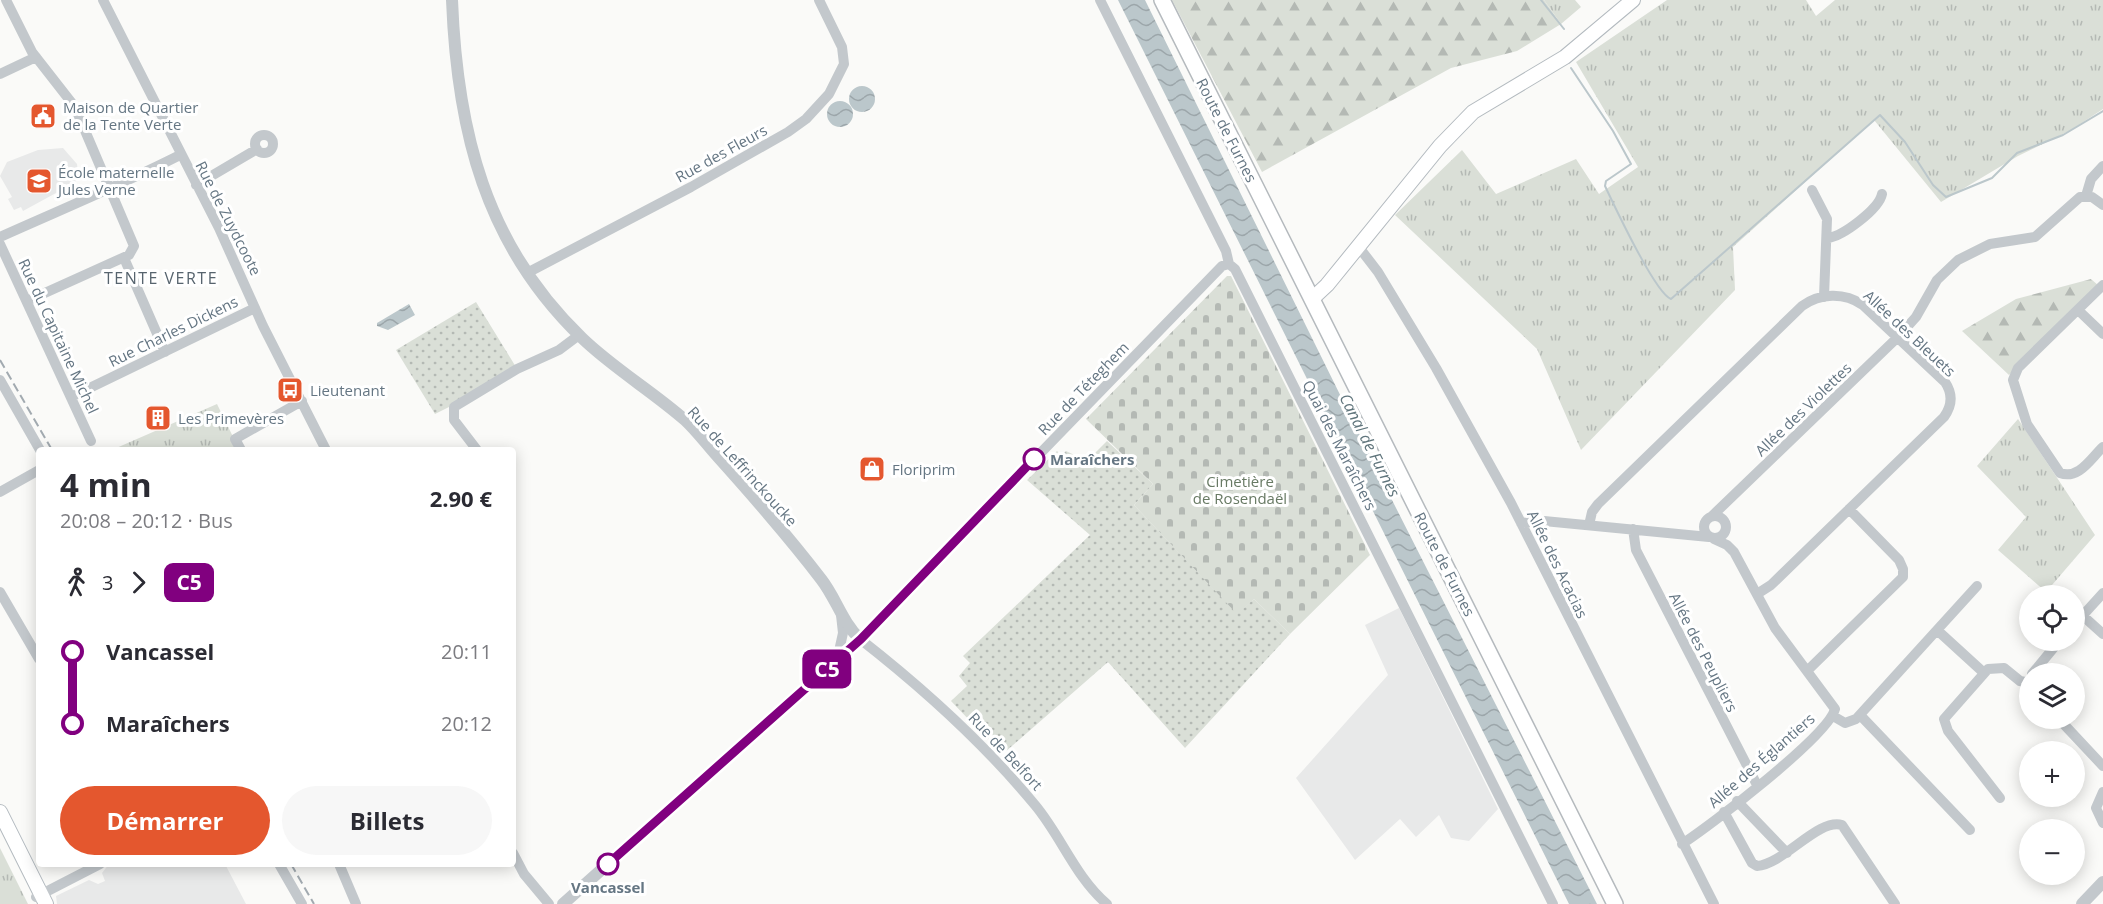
<!DOCTYPE html>
<html lang="fr">
<head>
<meta charset="utf-8">
<style>
  body { margin:0; font-family:"Open Sans",sans-serif; background:#f7f7f7; color:#2b2b33; height:100vh; display:flex; flex-direction:column; font-size:22px; white-space:nowrap }
  * { box-sizing:border-box; margin:0 }
  p { font-size:20px; color:#7c7c81 }
  .icon { flex:none; width:33px; height:33px; fill:none; stroke:currentColor; stroke-width:2; stroke-linecap:round; stroke-linejoin:round }
  .map { position:relative; flex:1; overflow:hidden }
  .sheet { position:absolute; left:36px; top:447px; width:480px; height:420px; display:flex; flex-direction:column; background:#fff; border-radius:6px; box-shadow:0 3px 15px #0003 }
  .sheet>* { flex:none }
  .badge { padding:0 12px; border-radius:9px; font-size:21px; line-height:39px }
  .fabs { position:absolute; left:2019px; top:585px; display:grid; gap:12px }
  .fabs a { display:grid; place-items:center; width:66px; height:66px; border-radius:50%; background:#fff; box-shadow:0 3px 15px #0003; font-size:30px }
  .map>.badge { position:absolute; translate:-50% -50%; box-shadow:0 0 0 3px #fff }
  .legs { display:flex; align-items:center; gap:9px; height:66px; padding:0 24px; font-size:20px }
  .legs p { margin-inline-start:auto }
  .headline { display:flex; align-items:center; justify-content:space-between; height:102px; padding:0 24px }
  h1 { font-size:33px; font-weight:700; line-height:45px }
  .action { display:flex; gap:12px; margin-top:auto; padding:12px 24px }
  .action a { flex:1; height:69px; border-radius:36px; background:#e4572e; color:#fff; font-size:24px; font-weight:700; line-height:69px; text-align:center }
  .action a+a { background:#f7f7f7; color:#2b2b33 }
  ul { padding:0 24px; list-style:none }
  li { display:flex; align-items:center; gap:21px; height:72px; font-size:22px }
  li i { display:grid; place-items:center; width:9px; height:100%; margin:0 8px; background:currentColor }
  li i::after { content:''; width:15px; height:15px; margin:-8px; border:4px solid; border-radius:50%; background:#fff }
  li p { margin-inline-start:auto }
  li:first-child i { background:linear-gradient(#0000 50%,currentColor 0) }
  li:last-child i { background:linear-gradient(currentColor 50%,#0000 0) }
  .map>svg:first-child { display:block }
</style>
</head>
<body>
<div class="map">
<svg width="2103" height="904" viewBox="0 0 2103 904">
  <defs>
    <pattern id="grass-tufts" width="24" height="20" patternUnits="userSpaceOnUse" patternTransform="scale(1.5)"><rect width="24" height="20" fill="#dadfd7"/><path d="M3 7l-1-3M5 7V3M7 7l1-3M15 17l-1-3M17 17v-4M19 17l1-3" fill="none" stroke="#b4b9b4"/></pattern>
    <pattern id="forest-firs" width="22" height="20" patternUnits="userSpaceOnUse" patternTransform="scale(1.5)"><rect width="22" height="20" fill="#dadfd7"/><path d="M5 1l3.5 6h-7zM16 11l3.5 6h-7z" fill="#b4b9b4"/></pattern>
    <pattern id="cemetery-stones" width="16" height="16" patternUnits="userSpaceOnUse" patternTransform="scale(1.5)"><rect width="16" height="16" fill="#dadfd7"/><path d="M2 7V4a2 2 0 0 1 4 0v3zM10 15v-3a2 2 0 0 1 4 0v3z" fill="#b4b9b4"/></pattern>
    <pattern id="garden-dots" width="8" height="8" patternUnits="userSpaceOnUse" patternTransform="scale(1.5)"><rect width="8" height="8" fill="#dadfd7"/><path d="M2 2h.1M6 6h.1" fill="none" stroke="#b4b9b4" stroke-width="1.8" stroke-linecap="round"/></pattern>
    <pattern id="water-waves" width="16" height="10" patternUnits="userSpaceOnUse" patternTransform="scale(1.5)"><rect width="16" height="10" fill="#bbc7cb"/><path d="M0 5q4-4 8 0t8 0" fill="none" stroke="#9ca6aa"/></pattern>
  </defs>
  <rect width="100%" height="100%" fill="#fafaf8"/>
  <path fill="#e8e9e9" d="M63,148L77,164L78,173L74,188L56,193L23,211L21,207L14,210L8,199L12,197L0,176L7,162L38,150Z
    M1399,608L1498,809L1469,841L1451,838L1439,815L1416,837L1400,819L1355,860L1296,778L1388,675L1365,625Z
    M109,864H225L246,904H57L56,896L89,880L98,884L105,881L102,873Z"/>
  <path fill="url(#grass-tufts)" d="M1544,0H1575L1581,7L1561,24Z
    M1667,0H1806L1816,16L1835,0H2103V109L2071,130L2018,156L1941,202L1874,120L1733,247L1735,290L1581,450L1537,349L1395,215L1462,150L1496,194L1576,159L1599,194L1638,167L1576,62Z
    M217,404L237,445L228,450L114,449Z
    M2018,419L2095,535L2046,592L1998,550L2026,517L1977,466Z
    M0,848L28,904H0Z"/>
  <path fill="url(#forest-firs)" d="M1172,0H1544L1561,24L1517,51L1451,68L1262,172Z
    M2091,279L2099,286L2009,375L1962,331L2016,299Z"/>
  <path fill="url(#cemetery-stones)" d="M1227,276H1231L1370,555L1290,634L1254,599L1237,615L1134,505L1153,484L1086,419Z"/>
  <path fill="url(#garden-dots)" d="M476,302L519,372L435,414L396,350Z
    M1107,441L1153,484L1134,505L1237,614L1254,599L1290,634L1185,748L1108,662L1005,752L996,742L993,745L951,701L967,686L959,676L970,663L963,656L1090,535L1027,480L1057,451L1061,455L1066,451L1087,461Z"/>
  <path fill="url(#water-waves)" d="M1118,0H1145L1394,504L1597,904H1569Z
    M849 99a13 13 0 1 1 26 0a13 13 0 1 1-26 0Z
    M827 114a13 13 0 1 1 26 0a13 13 0 1 1-26 0Z
    M409,304L415,315L388,330L377,326V323Z"/>
  <g fill="none" stroke-linecap="round" stroke-linejoin="round">
    <path stroke="#bbc7cb" stroke-width="2" d="M1541,0L1564,29
      M1571,68L1613,131L1631,164L1606,181L1605,186C1614,205 1655,293 1671,299L1880,115L1905,142L1933,185L1946,197L1992,178L2017,153L2063,135L2103,111"/>
    <g stroke="#b3babf" stroke-width="16">
      <path id="secondary" d="M1312,299L1327,285L1440,146L1473,112L1565,57L1633,0
        M0,812L46,904"/>
    </g>
    <g stroke="#b5babe" stroke-width="18">
      <path id="primary" d="M1162,0L1615,904"/>
    </g>
    <path stroke="#c3c8cc" stroke-width="10" d="M6,0L32,52L75,107L134,246L129,255L27,301
      M103,0L219,228L263,326L326,450
      M1100,0L1226,251L1229,264L1235,269L1553,904
      M0,74L36,57
      M255 144a9 9 0 1 1 18 0a9 9 0 1 1-18 0Z
      M196,185L257,149
      M1812,190L1827,219L1824,297
      M2086,196L2091,179L2103,166
      M0,237C60,210 121,185 180,155
      M1828,238C1843,236 1879,209 1882,194
      M0,244L91,441
      M1358,246L1378,272L1436,368L1511,503L1714,904
      M124,258L165,352
      M527,273L691,187L788,132L806,119L829,94L844,64L842,47L819,0
      M2103,285L2018,368L2013,380L2027,424L2060,473C2079,480 2091,458 2103,447
      M2078,310L2103,334
      M0,380L40,450
      M71,397L255,308
      M241,450L235,439L302,401
      M477,450L454,420V407L517,369L559,350L579,335
      M0,492L39,470
      M1704 527a11 11 0 1 1 22 0a11 11 0 1 1-22 0Z
      M1711,517L1898,337L1916,317L1937,280L1958,260L1990,244L2035,237L2080,197H2092L2103,205
      M1521,523L1544,521L1709,537
      M1589,525L1592,512L1598,504L1802,306C1820,293 1844,292 1863,305L1945,382C1953,394 1952,406 1944,417L1771,585L1757,594
      M1633,529L1636,550L1757,785
      M0,592L39,659
      M2083,616L2103,634
      M2074,625L2103,593
      M1937,630L1983,672
      M837,660L843,633L841,615
      M1807,671L1903,577V569L1899,560L1849,509
      M2032,674L2060,640
      M1860,715L1970,830
      M1833,716L1845,723L1856,719L1977,586
      M2058,718L2103,766
      M2103,792L2096,808L2103,823
      M2000,798L1948,731L1944,719L1988,669L2004,668L2020,681L2030,683
      M1737,801L1787,853
      M1724,812L1752,863L1757,866C1784,864 1818,818 1842,825L1895,904
      M1682,844C1710,826 1828,736 1835,709L1775,628L1734,552L1727,545L1714,539
      M513,853L524,874L549,904
      M279,864L302,904
      M339,864L356,904
      M36,897L100,864
      M1107,904C1076,878 1061,836 1035,805C983,742 924,689 860,639L1190,299L1222,266L1229,264"/>
    <path stroke="#c3c8cc" stroke-width="12" d="M452,0C457,130 485,245 582,338C613,368 652,391 685,420C697,431 707,445 718,457C753,496 789,537 821,579C836,598 842,622 860,639L563,904
      M2082,904L2103,882"/>
    <use href="#secondary" stroke="#fff" stroke-width="14"/>
    <use href="#primary" stroke="#fff" stroke-width="15"/>
    <path stroke="#a2aab0" stroke-width="2" stroke-dasharray="9 4.5" stroke-linecap="butt" d="M0,360L52,450
      M291,864L314,904"/>
  </g>
  <g fill="none" stroke-linecap="round" stroke-linejoin="round">
    <g stroke="#fff" stroke-width="14">
      <path id="line-1" d="M608,864L861,639L1034,459"/>
    </g>
    <use href="#line-1" stroke="#81007f" stroke-width="9"/>
  </g>
  <defs>
    <g id="civic-square" transform="scale(1.35)"><rect x="-9" y="-9" width="18" height="18" rx="4" fill="#e4572e" stroke="#fff"/><path d="M-.6-6.5H3V-4.5H.6V-3L4-1V1h2V6H-6V1h2V-1L-.6-3ZM-1.2 2.5V6h2.4V2.5Z" fill="#fff"/></g>
    <g id="school-square" transform="scale(1.35)"><rect x="-9" y="-9" width="18" height="18" rx="4" fill="#e4572e" stroke="#fff"/><path d="M0-5L7-2L0 1L-7-2ZM-4 1L0 2.5L4 1V4Q0 6-4 4Z" fill="#fff"/></g>
    <g id="bus-square" transform="scale(1.35)"><rect x="-9" y="-9" width="18" height="18" rx="4" fill="#e4572e" stroke="#fff"/><path d="M-5-6H5V4H4V6H2V4H-2V6H-4V4H-5ZM-3.5-4V0h7V-4ZM-3.5 1.2v1.5H-2V1.2ZM2 1.2v1.5H3.5V1.2Z" fill="#fff"/></g>
    <g id="building-square" transform="scale(1.35)"><rect x="-9" y="-9" width="18" height="18" rx="4" fill="#e4572e" stroke="#fff"/><path d="M-4-6H4V6H1V3H-1V6H-4ZM-2.5-4.3h1.7v1.8h-1.7ZM.8-4.3h1.7v1.8H.8ZM-2.5-1h1.7V.8h-1.7ZM.8-1h1.7V.8H.8Z" fill="#fff"/></g>
    <g id="shop-square" transform="scale(1.35)"><rect x="-9" y="-9" width="18" height="18" rx="4" fill="#e4572e" stroke="#fff"/><path d="M-5-2.5h2.3a2.7 3.5 0 0 1 5.4 0H5L5.5 6h-11ZM-1.5-2.5h3a1.5 2.3 0 0 0-3 0Z" fill="#fff"/></g>
  </defs>
  <g fill-rule="evenodd">
    <use href="#civic-square" x="43" y="116"/>
    <use href="#school-square" x="39" y="181"/>
    <use href="#bus-square" x="290" y="390"/>
    <use href="#building-square" x="158" y="418"/>
    <use href="#shop-square" x="872" y="469"/>
  </g>
  <g fill="#fff" stroke="#81007f" stroke-width="3">
    <circle cx="1034" cy="459" r="10"/>
    <circle cx="608" cy="864" r="10"/>
  </g>
  <g text-anchor="middle" dominant-baseline="central" stroke-width="6" stroke-linejoin="round" paint-order="stroke">
    <g font-size="15" fill="#657683" stroke="#fff" text-anchor="start">
      <text x="63" y="107">Maison de Quartier<tspan x="63" dy="17">de la Tente Verte</tspan></text>
      <text x="58" y="172">École maternelle<tspan x="58" dy="17">Jules Verne</tspan></text>
      <text x="310" y="390">Lieutenant</text>
      <text x="178" y="418">Les Primevères</text>
      <text x="892" y="469">Floriprim</text>
    </g>
    <g font-size="15" fill="#657683" stroke="#fff">
      <text transform="translate(1227 130) rotate(63)">Route de Furnes</text>
      <text transform="translate(721 153) rotate(-29)">Rue des Fleurs</text>
      <text transform="translate(229 218) rotate(63)">Rue de Zuydcoote</text>
      <text transform="translate(173 331) rotate(-26)">Rue Charles Dickens</text>
      <text transform="translate(1910 333) rotate(43)">Allée des Bleuets</text>
      <text transform="translate(59 336) rotate(65)">Rue du Capitaine Michel</text>
      <text transform="translate(1083 388) rotate(-46)">Rue de Téteghem</text>
      <text transform="translate(1803 409) rotate(-44)">Allée des Violettes</text>
      <text transform="translate(1340 445) rotate(63)">Quai des Maraîchers</text>
      <text transform="translate(743 466) rotate(48)">Rue de Leffrinckoucke</text>
      <text transform="translate(1445 564) rotate(63)">Route de Furnes</text>
      <text transform="translate(1558 564) rotate(64)">Allée des Acacias</text>
      <text transform="translate(1704 652) rotate(63)">Allée des Peupliers</text>
      <text transform="translate(1006 751) rotate(47)">Rue de Belfort</text>
      <text transform="translate(1761 760) rotate(-41)">Allée des Églantiers</text>
    </g>
    <g font-size="15" font-weight="bold" fill="#657683" stroke="#fff" text-anchor="start">
      <text x="1050" y="459">Maraîchers</text>
      <text x="608" y="887" text-anchor="middle">Vancassel</text>
    </g>
    <g font-size="15" fill="#687a64" stroke="#fff">
      <text x="1240" y="481">Cimetière<tspan x="1240" dy="17">de Rosendaël</tspan></text>
    </g>
    <g font-size="16" letter-spacing="1.5" fill="#57646e" stroke="#fff">
      <text x="161" y="278">TENTE VERTE</text>
    </g>
    <g font-size="16" font-style="italic" fill="#60757c" stroke="#fff">
      <text transform="translate(1370 445) rotate(63)">Canal de Furnes</text>
    </g>
  </g>
</svg>
<div class="fabs">
<a><svg class="icon" aria-label="locate" viewBox="0 0 24 24"><circle cx="12" cy="12" r="6"/><path d="M12 2v4M12 18v4M2 12h4M18 12h4"/></svg></a>
<a><svg class="icon" aria-label="layers" viewBox="0 0 24 24"><path d="M12 4l9 5-9 5-9-5zM3 14l9 5 9-5"/></svg></a>
<a>+</a>
<a>−</a>
</div>
<b class="badge" style="left:827px;top:669px;background:#81007f;color:#fff">C5</b>
<section class="sheet">
<div class="headline"><div><h1>4 min</h1><p>20:08 – 20:12 · Bus</p></div><b>2.90 €</b></div>
<div class="legs"><svg class="icon" aria-label="walk" viewBox="0 0 24 24"><circle cx="13" cy="4" r="2"/><path d="M13 8l-2 6 4 7M11 14l-3 7M7 12l3-4h3l4 4"/></svg>3<svg class="icon" aria-label="forward" viewBox="0 0 24 24"><path d="M9 5l7 7-7 7"/></svg><b class="badge" style="background:#81007f;color:#fff">C5</b></div>
<ul>
<li><i style="color:#81007f"></i><b>Vancassel</b><p>20:11</p></li>
<li><i style="color:#81007f"></i><b>Maraîchers</b><p>20:12</p></li>
</ul>
<div class="action"><a>Démarrer</a><a>Billets</a></div>
</section>
</div>
</body>
</html>
